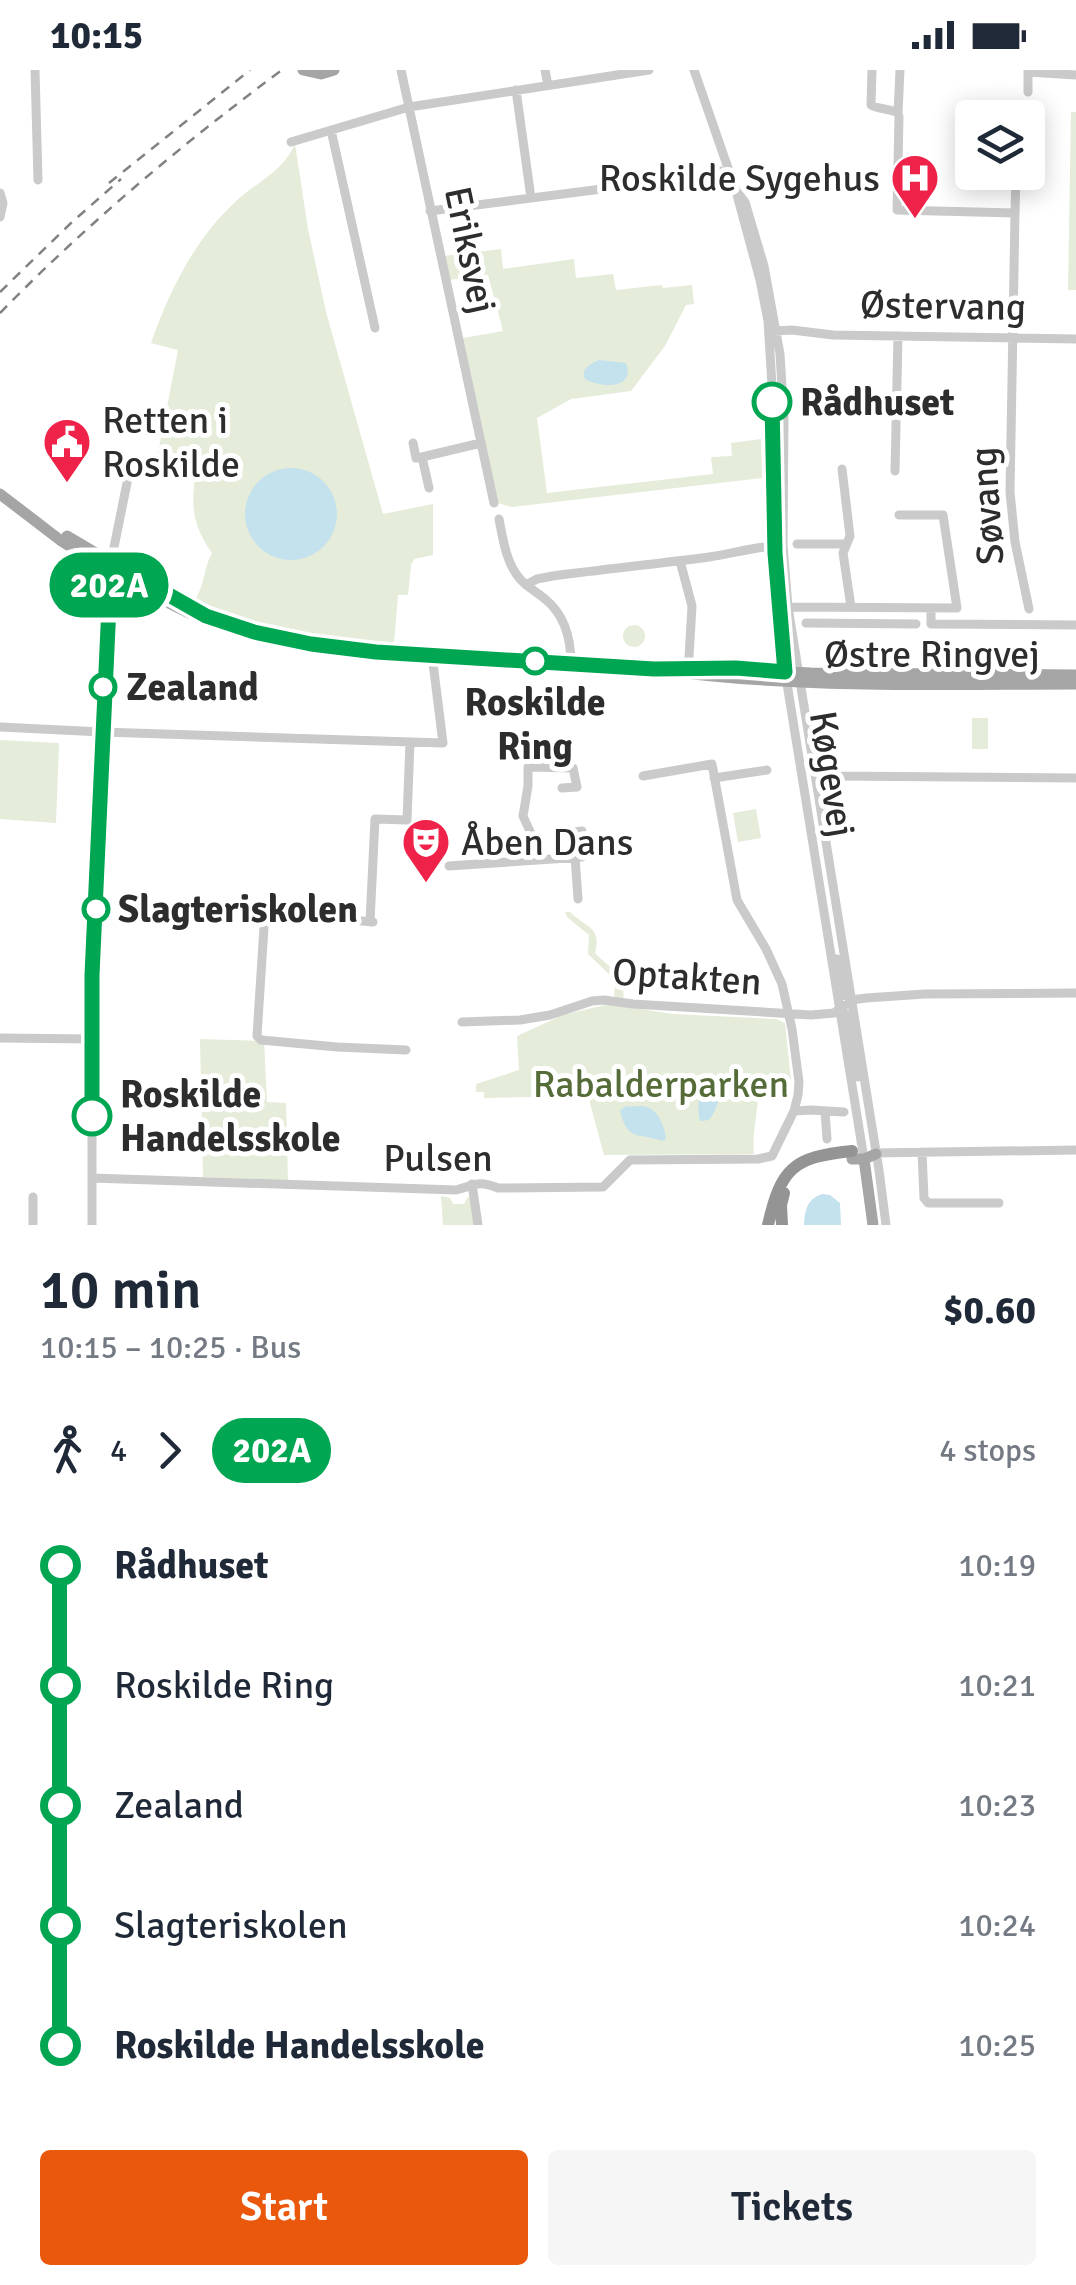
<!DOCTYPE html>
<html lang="en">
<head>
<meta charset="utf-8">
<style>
  body { margin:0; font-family:Signika,sans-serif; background:#f6f6f7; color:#1f2937; height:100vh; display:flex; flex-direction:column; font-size:38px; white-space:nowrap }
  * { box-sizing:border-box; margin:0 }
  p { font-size:32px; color:#747a83 }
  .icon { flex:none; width:55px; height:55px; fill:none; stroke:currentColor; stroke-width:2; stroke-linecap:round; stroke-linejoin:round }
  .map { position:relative; height:1155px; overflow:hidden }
  .panel { display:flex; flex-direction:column; background:#fff; flex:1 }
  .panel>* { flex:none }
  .badge { padding:0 20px; border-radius:32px; font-size:35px; line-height:65px }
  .tools { position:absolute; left:955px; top:30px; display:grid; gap:20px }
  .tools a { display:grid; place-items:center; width:90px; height:90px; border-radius:10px; background:#fff; box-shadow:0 5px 25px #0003; font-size:50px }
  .map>.badge { position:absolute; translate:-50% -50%; box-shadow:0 0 0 5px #fff }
  .legs { display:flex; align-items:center; gap:15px; height:110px; padding:0 40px; font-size:32px }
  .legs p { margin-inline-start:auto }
  .headline { display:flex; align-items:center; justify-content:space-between; height:170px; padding:0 40px }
  h1 { font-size:55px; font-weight:600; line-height:75px }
  .action { display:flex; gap:20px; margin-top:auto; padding:20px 40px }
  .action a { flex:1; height:115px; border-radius:10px; background:#ea580c; color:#fff; font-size:40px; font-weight:600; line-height:115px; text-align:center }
  .action a+a { background:#f6f6f7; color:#1f2937 }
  ul { padding:0 40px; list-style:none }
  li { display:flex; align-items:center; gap:35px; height:120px; font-size:38px }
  li i { display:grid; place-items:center; width:15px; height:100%; margin:0 12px; background:currentColor }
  li i::after { content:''; width:25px; height:25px; margin:-12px; border:8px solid; border-radius:50%; background:#fff }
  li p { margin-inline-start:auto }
  li:first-child i { background:linear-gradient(#0000 50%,currentColor 0) }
  li:last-child i { background:linear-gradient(currentColor 50%,#0000 0) }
  .status { display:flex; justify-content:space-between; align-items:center; height:70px; padding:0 50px; background:#fff; direction:ltr }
  .status svg { height:28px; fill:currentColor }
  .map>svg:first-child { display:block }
</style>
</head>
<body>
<div class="status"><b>10:15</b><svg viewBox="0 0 49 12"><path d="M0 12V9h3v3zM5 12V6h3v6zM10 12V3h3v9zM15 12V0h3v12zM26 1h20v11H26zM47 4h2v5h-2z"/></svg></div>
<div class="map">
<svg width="1076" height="1155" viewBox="0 0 1076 1155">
  <rect width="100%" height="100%" fill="#fff"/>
  <path fill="#e5ecd9" d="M1071,42H1076V220H1068Z
    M295,74L308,159L326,242L383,444L433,434V485L414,489L411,495L408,525H398L394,573C373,570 352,570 331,567C284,561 239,548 195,530C205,515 203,499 212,483C189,451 191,428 198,391L158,383L178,280L151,273C170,220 193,172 234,133C256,112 282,103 295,74Z
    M501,179L503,199L574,189L576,208L613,204L616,220L662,215L663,218L692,215L694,234L686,235L665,276L631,321L571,329L537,348L547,423L713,404L711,387L732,386L731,373L761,369L762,408L512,437L498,433L463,268L503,261L488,205L449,210L444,186Z
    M623 566a11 11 0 1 1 22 0a11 11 0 1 1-22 0Z
    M972,648H988V679H972Z
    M0,670L59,673L56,753L0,749Z
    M756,739L761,768L738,772L733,743Z
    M565,842H570C586,858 602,856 595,883C614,903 626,900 623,932L614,930L615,913L613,908L588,884L589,865L567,847Z
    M609,934L673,944L776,949L785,953L791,1011L771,1016L758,1028C757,1047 752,1064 754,1084L604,1085L588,1026L484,1028V1022H476V1014L519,1000L517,966L563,945Z
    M200,969L264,971L267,1032L286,1033L288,1111L203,1107Z
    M441,1126L450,1128L453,1134H464L468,1127H472L477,1155H443Z"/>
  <path fill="#c4e2ed" d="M599,290L626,293C636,320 601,318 585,309C580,298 591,294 599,290Z
    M245 444a46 46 0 1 1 92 0a46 46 0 1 1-92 0Z
    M715,1004C722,1019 719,1038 709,1050L700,1051C696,1037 700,1019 706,1005Z
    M627,1036C632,1037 637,1036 642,1036C658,1037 665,1057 666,1069L662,1071C637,1062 627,1072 620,1040Z
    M822,1124L830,1125L840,1133L841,1155H804C805,1140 807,1129 822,1124Z"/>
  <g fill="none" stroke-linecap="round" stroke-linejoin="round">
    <path stroke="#cacaca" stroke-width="9" d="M35,0L38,110
      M401,0L494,433
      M545,0L548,15
      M694,0L736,121L760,210L768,251L772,315L775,483L783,589L864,1089
      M872,0L871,35C880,40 889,38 898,43L899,47L897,140L1015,143L1010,422L1015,472L1029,539
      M1028,2L1076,5
      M516,20L531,128
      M1028,22V0
      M898,43L900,0
      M331,60L375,258
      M291,72L409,37L649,0
      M698,107L720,101L730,103
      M0,123L3,133L0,147
      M738,123L745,132L764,196L780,284L784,348L783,475L788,537L879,1100L886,1155
      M430,141L680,109L723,110L730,103
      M1015,143L1016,102
      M774,261L792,260L833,265L1076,269
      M413,373L416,388L422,387
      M842,399L850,466L843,483L851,537
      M895,401L898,266
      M429,418L422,387L481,373
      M499,449C503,469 506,493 520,509C527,517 537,522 545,529C565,545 571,569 571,594
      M797,474H846
      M680,491L692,536L688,604
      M526,515L537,509L553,506C605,499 657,494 709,487C733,484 755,476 779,476
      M787,537L957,538L943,445H899
      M931,538V554L1076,555
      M806,553L916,554
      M0,657L102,662L443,673L432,585
      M814,700L836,706L1076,708
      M714,708L767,700
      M575,787L578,829
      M525,790L533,768L523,746L528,716V697L573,698L577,717L562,718
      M449,796L582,787L586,780L582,761L565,763
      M370,852L375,749L407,750L410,672
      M373,852L265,842L257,966L261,970L337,977L406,980
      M837,889L843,924L852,930
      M840,940L847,945L858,1007
      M462,952L520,950L550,945L592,931L604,930L633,934L811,945L834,943L852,930L866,928L925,924L1076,923
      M0,968L92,969
      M794,1041L811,1040L844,1042
      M825,1041L827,1069
      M922,1082L924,1128L928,1133H999
      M874,1083L1076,1080
      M92,1108L456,1120C475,1115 478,1110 498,1118L603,1117L630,1090L758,1089L772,1086L794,1041L798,1025L799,1012L792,959L782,914L766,879L737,830L712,694L643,706
      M472,1114L478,1155
      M33,1155V1127
      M92,1155V905L96,848L104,613L109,502L129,403"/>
    <path stroke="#a5a5a5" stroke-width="11" d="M303,0L321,4L334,0
      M0,424L60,470L125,511L189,543L254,562L311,574L376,582L654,599C793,619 936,614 1076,614
      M67,466L167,525
      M703,598L811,603L1076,605
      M852,1089H864L876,1084
      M864,1089L873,1155"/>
    <path stroke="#949494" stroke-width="12" d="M768,1155C781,1098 793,1087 852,1081
      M782,1155L781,1135L784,1123"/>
    <path stroke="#828282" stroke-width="2.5" stroke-dasharray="10 8" stroke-linecap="butt" d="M109,113L250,0
      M0,222L71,153L121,109
      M0,243C87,154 182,74 282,0"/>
  </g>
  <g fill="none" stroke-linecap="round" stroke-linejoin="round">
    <g stroke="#fff" stroke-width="22">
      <path id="line-1" d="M92,1046V905L111,492L206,546L254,562L311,574L376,582L654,599L736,598L785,602L775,483L772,332"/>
    </g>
    <use href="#line-1" stroke="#00a651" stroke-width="15"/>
  </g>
  <defs>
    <g id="hospital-pin" transform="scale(2.5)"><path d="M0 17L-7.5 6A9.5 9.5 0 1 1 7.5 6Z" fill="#ef234a" stroke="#fff"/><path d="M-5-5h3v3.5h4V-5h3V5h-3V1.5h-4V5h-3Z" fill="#fff"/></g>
    <g id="civic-pin" transform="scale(2.5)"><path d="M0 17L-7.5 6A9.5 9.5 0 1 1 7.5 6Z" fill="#ef234a" stroke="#fff"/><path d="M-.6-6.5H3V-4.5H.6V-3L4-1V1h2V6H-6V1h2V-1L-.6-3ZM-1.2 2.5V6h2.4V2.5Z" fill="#fff"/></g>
    <g id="theatre-pin" transform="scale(2.5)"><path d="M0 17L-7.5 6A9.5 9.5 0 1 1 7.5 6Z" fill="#ef234a" stroke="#fff"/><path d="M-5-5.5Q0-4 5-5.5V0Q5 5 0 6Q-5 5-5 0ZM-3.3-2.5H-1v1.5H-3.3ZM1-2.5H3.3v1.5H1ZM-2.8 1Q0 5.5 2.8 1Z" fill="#fff"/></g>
  </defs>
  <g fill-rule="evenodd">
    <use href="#hospital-pin" x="915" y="108"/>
    <use href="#civic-pin" x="67" y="372"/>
    <use href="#theatre-pin" x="426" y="772"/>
  </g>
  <g fill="#fff" stroke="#00a651" stroke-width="5">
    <circle cx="772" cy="332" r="18"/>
    <circle cx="535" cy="591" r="12"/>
    <circle cx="103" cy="617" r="12"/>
    <circle cx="96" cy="839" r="12"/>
    <circle cx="92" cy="1046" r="18"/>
  </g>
  <g text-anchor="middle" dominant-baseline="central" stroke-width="10" stroke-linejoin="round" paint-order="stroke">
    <g font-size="38" fill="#2d2d2d" stroke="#fff" text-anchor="start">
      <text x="880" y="108" text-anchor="end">Roskilde Sygehus</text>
      <text x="102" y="350">Retten i<tspan x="102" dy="44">Roskilde</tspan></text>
      <text x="461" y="772">Åben Dans</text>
    </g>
    <g font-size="38" fill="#2d2d2d" stroke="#fff">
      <text transform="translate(470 180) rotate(78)">Eriksvej</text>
      <text transform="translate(943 236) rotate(1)">Østervang</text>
      <text transform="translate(987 436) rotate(-94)">Søvang</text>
      <text x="932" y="584">Østre Ringvej</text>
      <text transform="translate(832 704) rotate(81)">Køgevej</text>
      <text transform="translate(687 907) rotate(4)">Optakten</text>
      <text x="438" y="1088">Pulsen</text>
    </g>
    <g font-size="38" font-weight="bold" fill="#2d2d2d" stroke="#fff" text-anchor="start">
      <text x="800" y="332">Rådhuset</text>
      <text x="126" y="617">Zealand</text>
      <text x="535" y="632" text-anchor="middle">Roskilde<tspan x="535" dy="44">Ring</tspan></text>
      <text x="118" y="839">Slagteriskolen</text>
      <text x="120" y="1024">Roskilde<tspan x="120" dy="44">Handelsskole</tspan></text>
    </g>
    <g font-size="38" fill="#556b38" stroke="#fff">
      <text x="661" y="1014">Rabalderparken</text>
    </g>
  </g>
</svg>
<div class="tools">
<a><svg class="icon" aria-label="layers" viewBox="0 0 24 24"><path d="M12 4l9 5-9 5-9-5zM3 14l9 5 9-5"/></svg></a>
</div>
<b class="badge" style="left:109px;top:515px;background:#00a651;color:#fff">202A</b>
</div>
<section class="panel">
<div class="headline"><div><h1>10 min</h1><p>10:15 – 10:25 · Bus</p></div><b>$0.60</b></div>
<div class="legs"><svg class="icon" aria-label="walk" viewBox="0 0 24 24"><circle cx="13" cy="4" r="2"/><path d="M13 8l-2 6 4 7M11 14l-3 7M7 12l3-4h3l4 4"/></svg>4<svg class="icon" aria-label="forward" viewBox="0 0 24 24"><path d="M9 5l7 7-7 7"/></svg><b class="badge" style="background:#00a651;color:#fff">202A</b><p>4 stops</p></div>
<ul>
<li><i style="color:#00a651"></i><b>Rådhuset</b><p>10:19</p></li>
<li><i style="color:#00a651"></i><span>Roskilde Ring</span><p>10:21</p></li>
<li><i style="color:#00a651"></i><span>Zealand</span><p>10:23</p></li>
<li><i style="color:#00a651"></i><span>Slagteriskolen</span><p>10:24</p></li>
<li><i style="color:#00a651"></i><b>Roskilde Handelsskole</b><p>10:25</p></li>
</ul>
<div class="action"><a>Start</a><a>Tickets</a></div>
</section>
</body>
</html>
